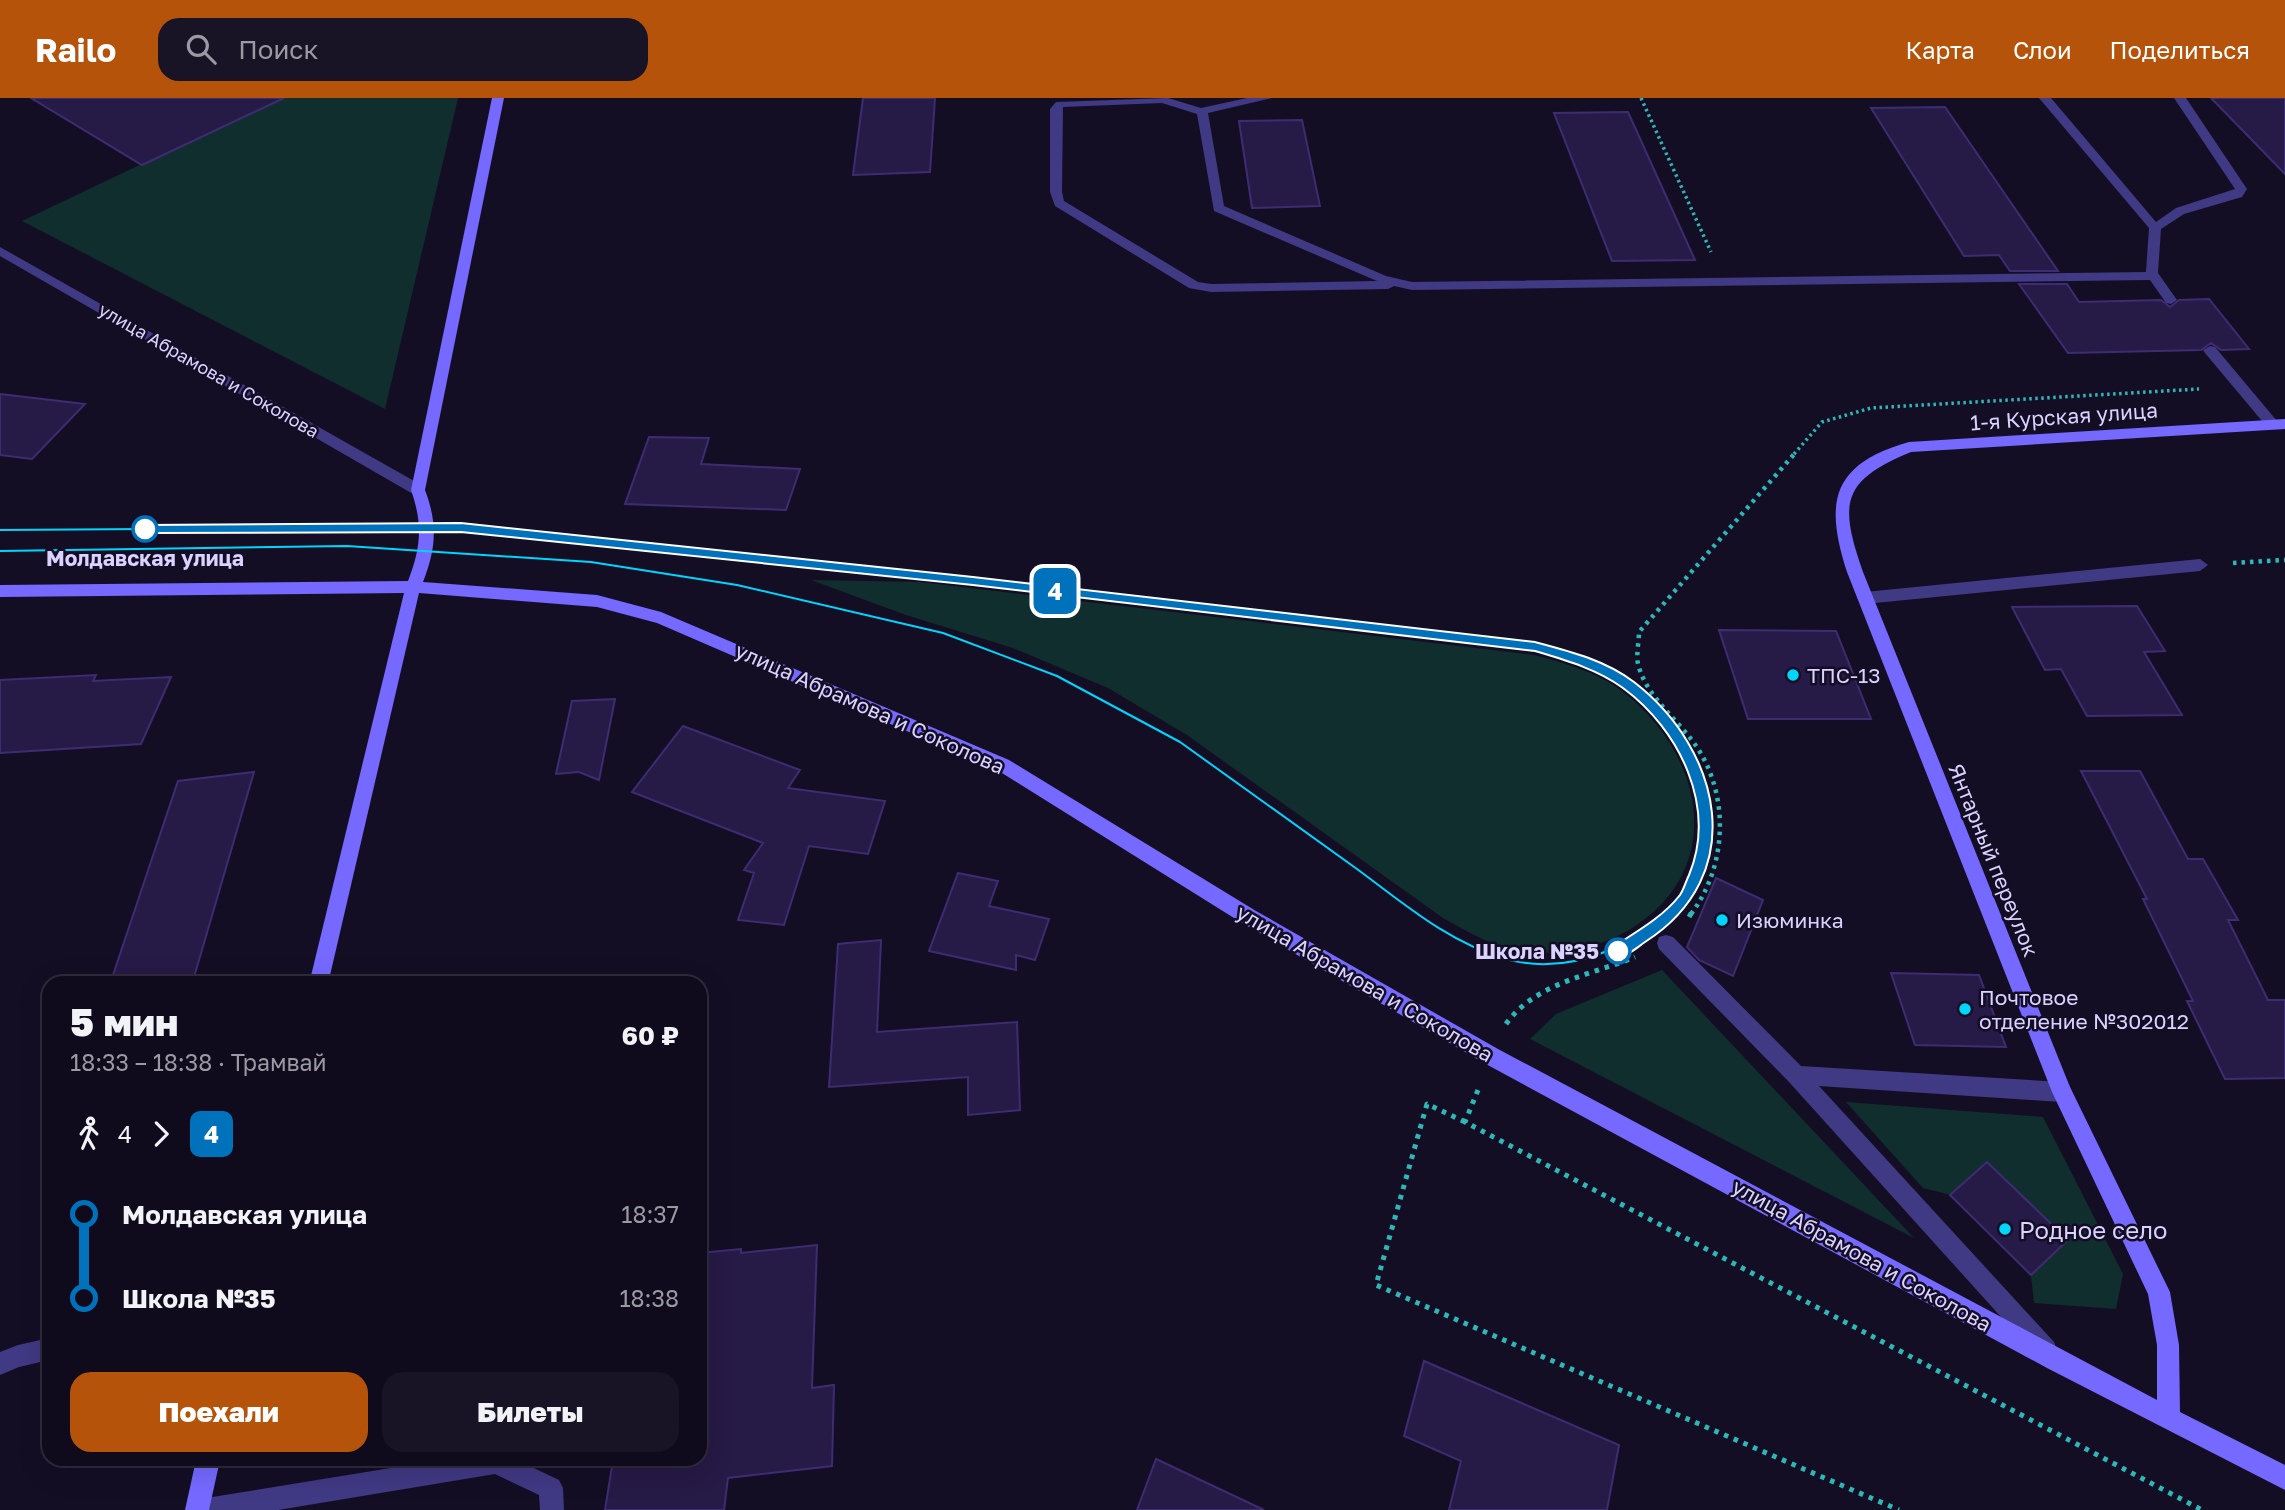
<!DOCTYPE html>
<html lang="ru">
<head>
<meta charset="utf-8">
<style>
  body { margin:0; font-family:"Golos Text",sans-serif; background:#181325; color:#f1f3f6; height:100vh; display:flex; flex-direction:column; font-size:26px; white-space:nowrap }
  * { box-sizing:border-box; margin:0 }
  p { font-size:23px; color:#9b9aa3 }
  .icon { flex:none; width:38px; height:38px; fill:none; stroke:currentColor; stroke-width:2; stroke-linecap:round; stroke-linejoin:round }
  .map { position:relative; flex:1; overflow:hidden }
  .side { position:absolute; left:42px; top:878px; width:665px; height:490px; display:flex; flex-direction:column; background:#0f0a1c; border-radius:21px; box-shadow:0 7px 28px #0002,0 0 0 2px #2f2b3b }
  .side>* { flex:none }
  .badge { padding:0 14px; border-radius:10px; font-size:24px; line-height:46px }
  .map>.badge { position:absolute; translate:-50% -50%; box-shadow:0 0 0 4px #fff }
  .legs { display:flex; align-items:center; gap:10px; height:77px; padding:0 28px; font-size:23px }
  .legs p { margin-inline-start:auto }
  .summary { display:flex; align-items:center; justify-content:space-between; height:119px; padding:0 28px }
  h1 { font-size:38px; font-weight:800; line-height:52px }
  .action { display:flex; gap:14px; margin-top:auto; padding:14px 28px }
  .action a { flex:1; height:80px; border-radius:21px; background:#b45309; color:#fff; font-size:28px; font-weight:800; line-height:80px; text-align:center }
  .action a+a { background:#181325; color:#f1f3f6 }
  ul { padding:0 28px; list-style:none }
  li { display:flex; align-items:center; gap:24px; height:84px; font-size:26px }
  li i { display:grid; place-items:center; width:10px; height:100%; margin:0 9px; background:currentColor }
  li i::after { content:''; width:18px; height:18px; margin:-9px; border:5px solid; border-radius:50%; background:#0f0a1c }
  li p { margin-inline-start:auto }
  li:first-child i { background:linear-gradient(#0000 50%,currentColor 0) }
  li:last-child i { background:linear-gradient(currentColor 50%,#0000 0) }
  header { display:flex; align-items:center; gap:42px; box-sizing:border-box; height:98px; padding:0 35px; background:#b45309; color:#fff }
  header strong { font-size:33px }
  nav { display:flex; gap:38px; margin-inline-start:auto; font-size:24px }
  .search { width:490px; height:63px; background:#181325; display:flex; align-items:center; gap:18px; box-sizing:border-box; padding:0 24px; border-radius:21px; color:#9b9aa3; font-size:26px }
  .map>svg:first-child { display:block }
</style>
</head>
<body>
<header>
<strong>Railo</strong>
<div class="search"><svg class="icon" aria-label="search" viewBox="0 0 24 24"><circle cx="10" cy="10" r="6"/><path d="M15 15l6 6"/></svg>Поиск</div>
<nav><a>Карта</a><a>Слои</a><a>Поделиться</a></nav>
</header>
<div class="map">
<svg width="2285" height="1412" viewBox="0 0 2285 1412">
  <rect width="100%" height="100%" fill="#140e25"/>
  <path fill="#112e2f" d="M280,0H458L385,311L22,123Z
    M811,482L920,484L1534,557C1564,565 1597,574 1622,593C1705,657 1728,772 1629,832C1598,850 1557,859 1521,853C1493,849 1468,834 1443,820L1187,637L1108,590L1013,550L906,517Z
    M1662,872L1914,1140L1530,941L1556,916Z
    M1846,1004L2043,1019L2123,1176L2116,1211L2034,1205L2031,1177L1951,1097L1923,1090Z"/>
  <path fill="#261a46" stroke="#3e2c72" stroke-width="2" d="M31,0H284L142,67Z
    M863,0H935L930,74L853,77Z
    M2211,0H2285V76Z
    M1945,9L2058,173H2010L1999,157L1964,158L1871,10Z
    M1628,14L1695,162L1612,163L1554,15Z
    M1302,22L1320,108L1252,110L1239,23Z
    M2019,186H2067L2079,204L2161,202L2170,209L2179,202L2209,201L2249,251L2221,252L2211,245L2201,252L2068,255Z
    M0,296L85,306L32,361L0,357Z
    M649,339L709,340L701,366L800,371L786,412L625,406Z
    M2137,508L2165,553L2144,554L2182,617L2087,618L2061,571L2045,572L2012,509Z
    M1719,532L1836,533L1871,621H1748Z
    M96,577L93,583L171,579L141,646L0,655V582Z
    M615,601L599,682L579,674L556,676L572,603Z
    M683,628L800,672L788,690L885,703L868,756L809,748L784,827L738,822L754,775L744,772L763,745L632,694Z
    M2081,673H2140L2188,761H2203L2238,822H2228L2268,902H2285V980L2225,981L2187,903H2193L2143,801H2147Z
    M254,674L192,886H110L178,683Z
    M958,775L998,783L989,808L1049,821L1035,862L1016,857V872L929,853Z
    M1716,780L1763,802L1733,878L1699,862L1687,849Z
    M881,842L877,934L1017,924L1020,1012L968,1017V979L829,989L838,846Z
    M1891,875L1979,877L2006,949L1915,947Z
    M1987,1064L2068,1142L2031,1177L1950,1097Z
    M817,1147L812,1290L834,1287L832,1368L728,1380L724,1412H605L613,1362H700V1155L741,1151V1155Z
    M1424,1263L1619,1347L1607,1412H1449L1461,1363L1404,1338Z
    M1156,1361L1264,1412H1137Z"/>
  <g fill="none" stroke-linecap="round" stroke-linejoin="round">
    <path stroke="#2eb7b7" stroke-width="3.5" stroke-dasharray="2.5 3.5" stroke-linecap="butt" d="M1641,0L1711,154
      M1794,356L1822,324L1871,310L2199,291"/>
    <path stroke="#2eb7b7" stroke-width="4.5" stroke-dasharray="3.5 5" stroke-linecap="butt" d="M2233,465L2285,462
      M1691,816C1728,767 1730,695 1694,645C1675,619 1646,598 1638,566C1636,556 1639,544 1639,534L1796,354"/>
    <path stroke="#2eb7b7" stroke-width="5" stroke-dasharray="4.5 6" stroke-linecap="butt" d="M1689,819L1692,814
      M1506,926C1535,885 1591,877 1635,859
      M1478,992L1465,1024L2202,1412
      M1465,1024L1427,1006L1376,1187L1899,1412"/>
    <path fill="#403984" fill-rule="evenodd" d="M1168,0L1201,10L1247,0H1272L1208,15L1224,108L1386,178L1412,184L2146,174L2149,130L2039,0H2051L2156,124L2176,110L2235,91L2174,0H2186L2247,91L2242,99L2184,116L2161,131L2158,175L2177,202L2171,206L2166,205L2150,182L1412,192L1394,188L1388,191L1211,194L1189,190L1055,108L1050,94V11L1056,4ZM1162,5L1197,16L1214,113L1377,183L1211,186L1198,184L1064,103L1062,94L1063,9Z
      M2210,248L2215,249L2277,323V329H2267L2205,255L2203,252Z
      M2200,461L2208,467L2200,473L1865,506L1857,500L1865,494Z
      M1666,837L1673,839L1801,968L2062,984L2069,987L2072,994L2069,1001L2062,1004L1819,988L2054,1244L2057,1252L2054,1260L2046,1263L2038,1260L1789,984L1659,851L1657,845L1659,839Z
      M440,1362H517L559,1382L563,1390L564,1412H540L539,1397L495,1376L278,1412H194L198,1404L206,1400Z"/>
    <path fill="#403984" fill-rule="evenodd" d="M0,149L423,388L425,392L423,396H413L0,158Z
      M49,1240V1262L19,1269L0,1277V1254L18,1247Z"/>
    <path fill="#7569ff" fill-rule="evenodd" d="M492,0H504L425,392C438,426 436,451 423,484L597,497L661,514L1009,662L1256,813L1498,951L2157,1302V1247L2148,1196L2052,994L1847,474C1824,403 1832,366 1909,344L2285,321V331L1911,354C1841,383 1839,405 1863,474L2070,989L2170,1194L2179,1247L2180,1314L2285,1367V1392L2047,1270L1484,965L1242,825L997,672L657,525L597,509L419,495L328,886H309L404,495L0,499V487L408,483C421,450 423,426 411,392Z
      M196,1362H220L209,1412H185Z"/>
    <path stroke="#00d6fd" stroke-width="2" d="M0,432L461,429L760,458L1535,548C1567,557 1601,566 1628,587C1708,648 1743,781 1639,841C1630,846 1619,849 1610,852C1576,866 1541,871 1506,861C1449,845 1403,805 1357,771C1298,729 1239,686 1180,644L1057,578L943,535L737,487L591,464L347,448L0,453"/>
  </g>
  <path fill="#0072bc" stroke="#fff" stroke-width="2" d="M461,425L973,479L1535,544C1569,553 1605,562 1634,584C1722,652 1750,777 1645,844C1636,850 1624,862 1613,858V849C1636,834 1663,819 1680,797C1684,791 1686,783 1689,777C1717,709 1680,632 1623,590C1597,571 1565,562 1535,553L973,487L461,434L145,435L139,431L145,427Z"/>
  <g fill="#fff" stroke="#0072bc" stroke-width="3.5">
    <circle cx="145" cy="431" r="12"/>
    <circle cx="1618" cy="853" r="12"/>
  </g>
  <g fill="#00d6fd" stroke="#140e25" stroke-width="2.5">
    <circle cx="1793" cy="577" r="7"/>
    <circle cx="1722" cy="822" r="7"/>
    <circle cx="1965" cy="911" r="7"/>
    <circle cx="2005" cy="1131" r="7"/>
  </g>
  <g text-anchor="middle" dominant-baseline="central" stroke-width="5" stroke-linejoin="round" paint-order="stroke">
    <g font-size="18" fill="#dad2ff" stroke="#140e25">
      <text transform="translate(209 272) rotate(30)">улица Абрамова и Соколова</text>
    </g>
    <g font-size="21" fill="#dad2ff" stroke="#140e25">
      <text transform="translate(2064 318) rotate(-4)">1-я Курская улица</text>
      <text transform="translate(870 610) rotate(24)">улица Абрамова и Соколова</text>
      <text transform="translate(1994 762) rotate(68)">Янтарный переулок</text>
      <text transform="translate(1365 885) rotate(30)">улица Абрамова и Соколова</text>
      <text transform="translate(1862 1157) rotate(29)">улица Абрамова и Соколова</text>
    </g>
    <g font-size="21" font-weight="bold" fill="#dad2ff" stroke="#140e25">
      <text x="145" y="460">Молдавская улица</text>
      <text x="1599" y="853" text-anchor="end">Школа №35</text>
    </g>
    <g font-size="21" fill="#dad2ff" stroke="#140e25" text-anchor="start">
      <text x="1807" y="577">ТПС-13</text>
      <text x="1736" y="822">Изюминка</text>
      <text x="1979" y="899">Почтовое<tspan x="1979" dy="24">отделение №302012</tspan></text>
    </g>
    <g font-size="24" fill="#dad2ff" stroke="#140e25" text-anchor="start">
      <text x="2019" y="1131">Родное село</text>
    </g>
  </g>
</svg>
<b class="badge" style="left:1055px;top:493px;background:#0072bc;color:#fff">4</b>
<section class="side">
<div class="summary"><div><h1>5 мин</h1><p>18:33 – 18:38 · Трамвай</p></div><b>60 ₽</b></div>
<div class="legs"><svg class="icon" aria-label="walk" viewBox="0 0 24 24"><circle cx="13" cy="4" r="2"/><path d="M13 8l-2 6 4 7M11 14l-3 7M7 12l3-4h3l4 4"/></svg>4<svg class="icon" aria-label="forward" viewBox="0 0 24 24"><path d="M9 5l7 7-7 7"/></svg><b class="badge" style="background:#0072bc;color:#fff">4</b></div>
<ul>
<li><i style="color:#0072bc"></i><b>Молдавская улица</b><p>18:37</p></li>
<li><i style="color:#0072bc"></i><b>Школа №35</b><p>18:38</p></li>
</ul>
<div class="action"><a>Поехали</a><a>Билеты</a></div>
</section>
</div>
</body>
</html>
